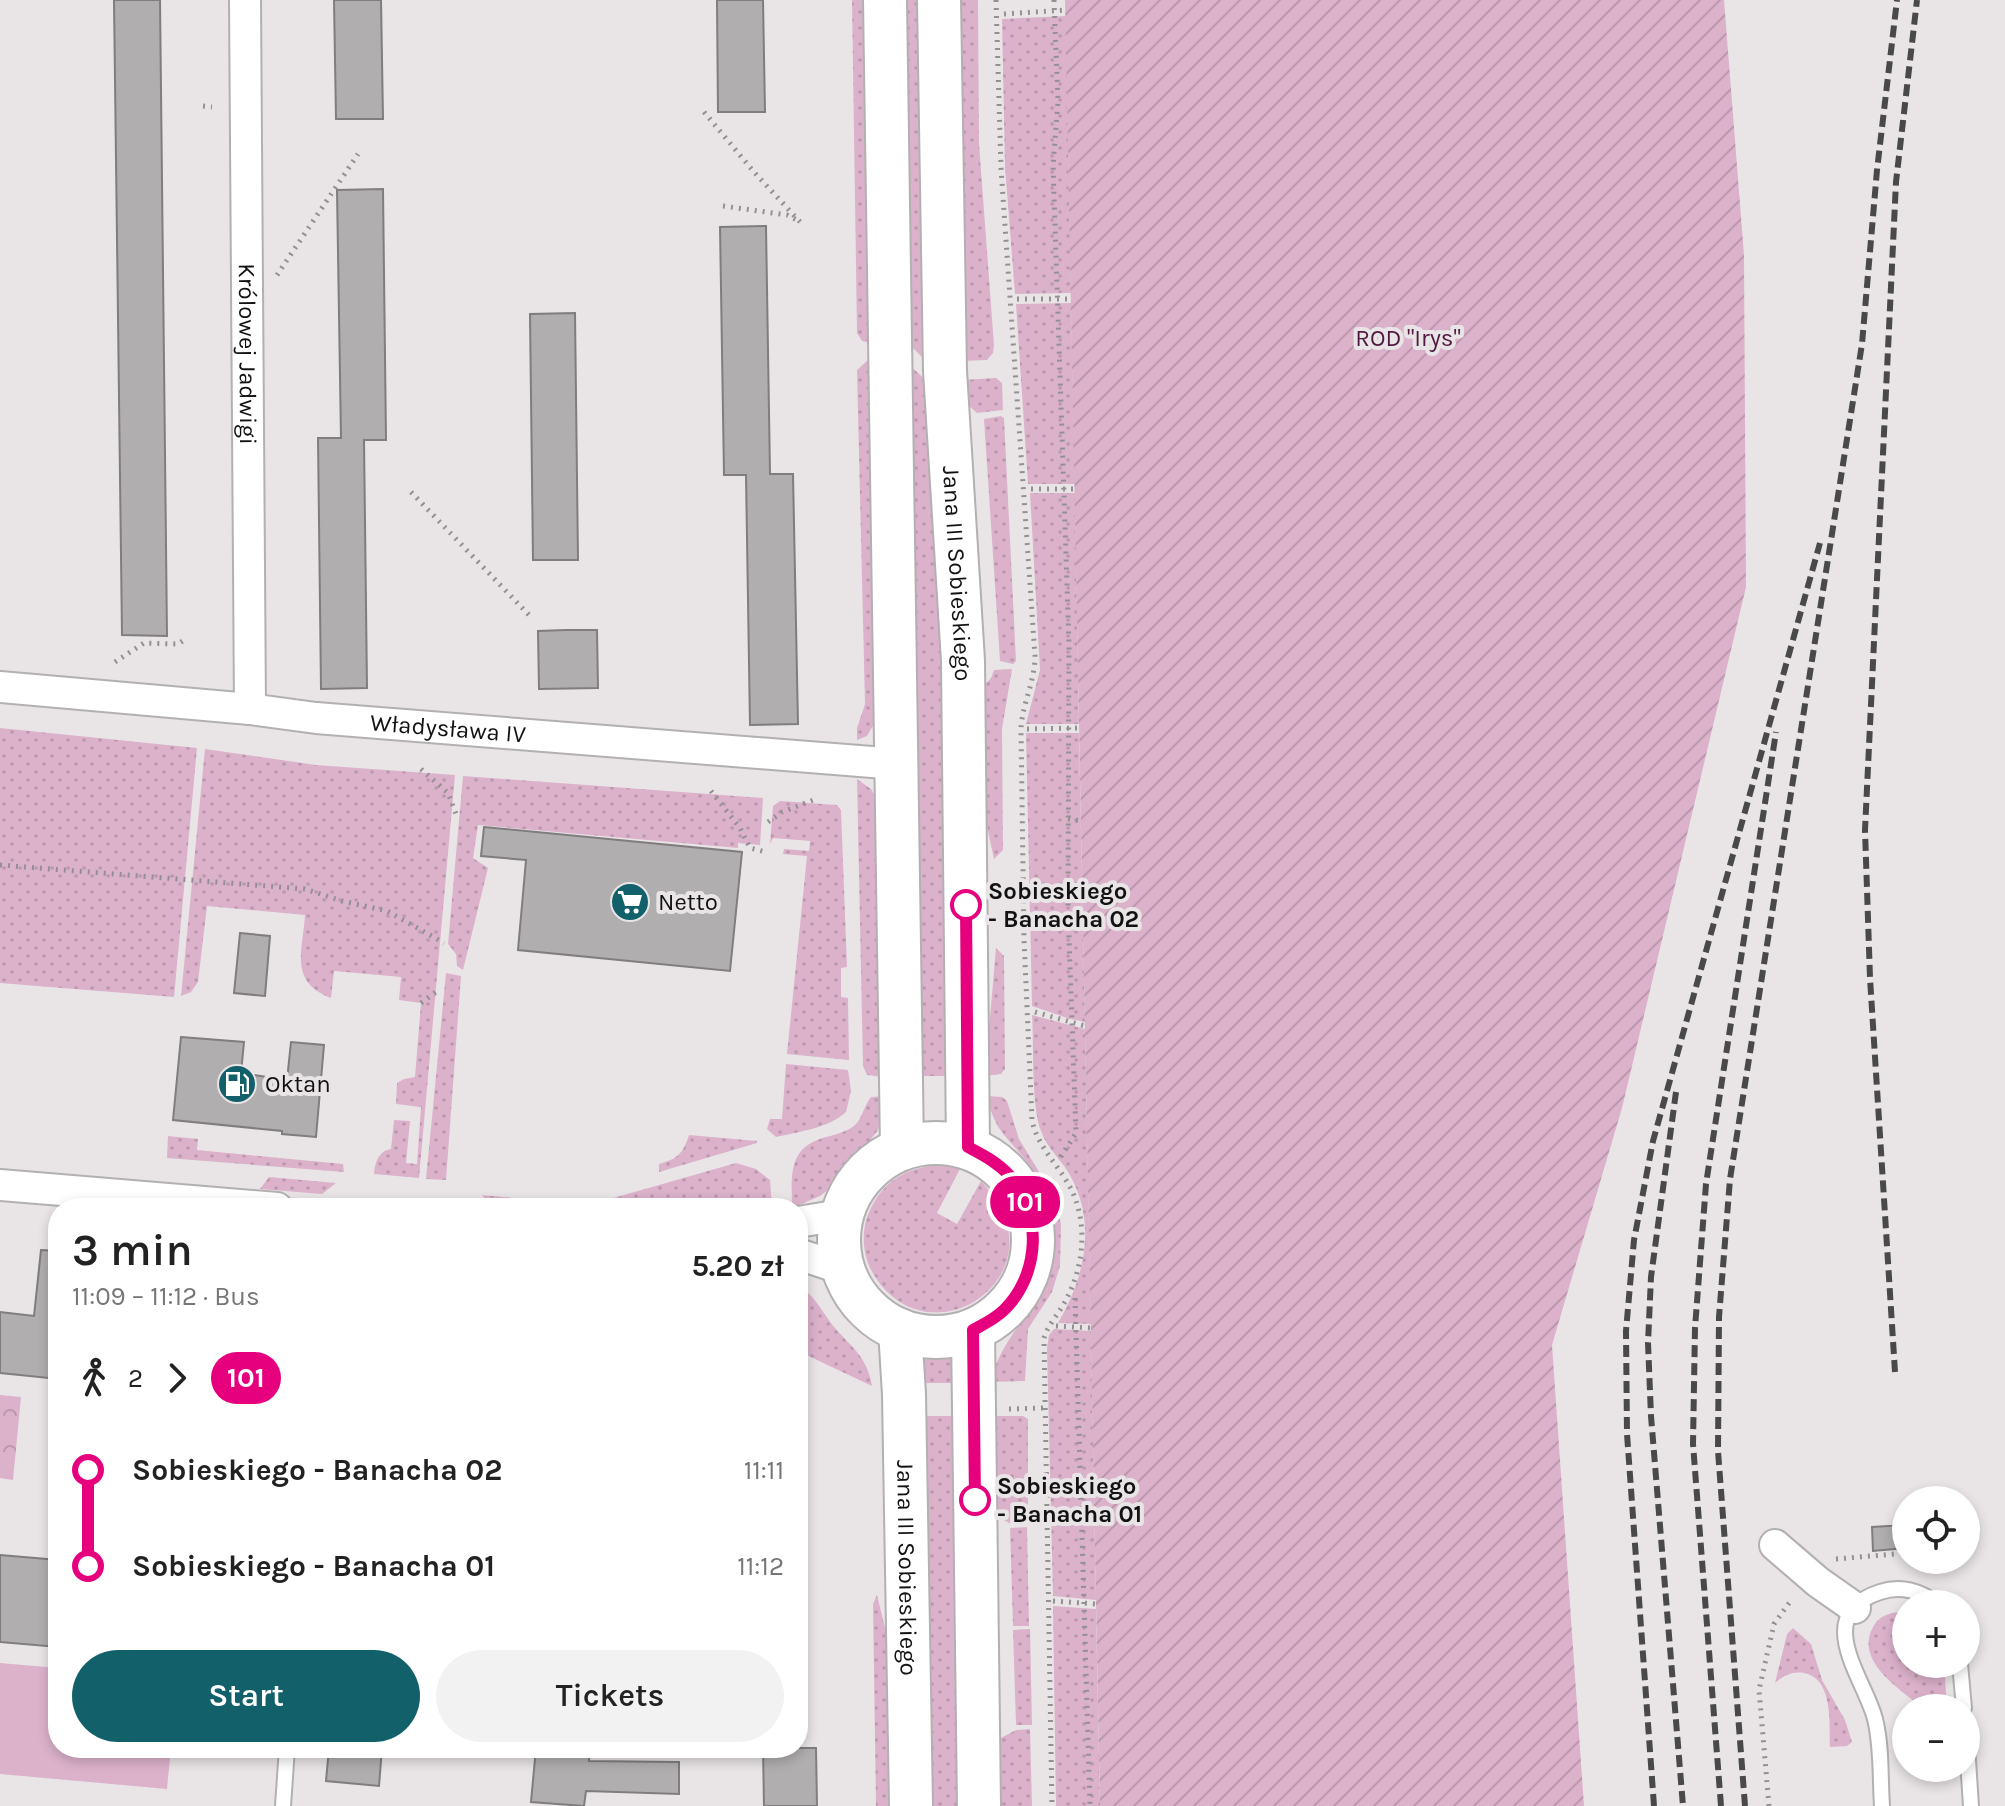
<!DOCTYPE html>
<html lang="en">
<head>
<meta charset="utf-8">
<style>
  body { margin:0; font-family:Karla,sans-serif; background:#f2f2f2; color:#222; height:100vh; display:flex; flex-direction:column; font-size:30px; white-space:nowrap }
  * { box-sizing:border-box; margin:0 }
  p { font-size:26px; color:#767676 }
  .icon { flex:none; width:44px; height:44px; fill:none; stroke:currentColor; stroke-width:2; stroke-linecap:round; stroke-linejoin:round }
  .map { position:relative; flex:1; overflow:hidden }
  .panel { position:absolute; left:48px; top:1198px; width:760px; height:560px; display:flex; flex-direction:column; background:#fff; border-radius:32px; box-shadow:0 4px 12px #0003 }
  .panel>* { flex:none }
  .badge { padding:0 16px; border-radius:26px; font-size:28px; line-height:52px }
  .controls { position:absolute; left:1892px; top:1486px; display:grid; gap:16px }
  .controls a { display:grid; place-items:center; width:88px; height:88px; border-radius:50%; background:#fff; box-shadow:0 4px 12px #0003; font-size:40px }
  .map>.badge { position:absolute; translate:-50% -50%; box-shadow:0 0 0 4px #fff }
  .legs { display:flex; align-items:center; gap:12px; height:88px; padding:0 24px; font-size:26px }
  .legs p { margin-inline-start:auto }
  .headline { display:flex; align-items:center; justify-content:space-between; height:136px; padding:0 24px }
  h1 { font-size:44px; font-weight:600; line-height:60px }
  .primary-button { display:flex; gap:16px; margin-top:auto; padding:16px 24px }
  .primary-button a { flex:1; height:92px; border-radius:48px; background:#12616a; color:#fff; font-size:32px; font-weight:600; line-height:92px; text-align:center }
  .primary-button a+a { background:#f2f2f2; color:#222 }
  ul { padding:0 24px; list-style:none }
  li { display:flex; align-items:center; gap:28px; height:96px; font-size:30px }
  li i { display:grid; place-items:center; width:12px; height:100%; margin:0 10px; background:currentColor }
  li i::after { content:''; width:20px; height:20px; margin:-10px; border:6px solid; border-radius:50%; background:#fff }
  li p { margin-inline-start:auto }
  li:first-child i { background:linear-gradient(#0000 50%,currentColor 0) }
  li:last-child i { background:linear-gradient(currentColor 50%,#0000 0) }
  .map>svg:first-child { display:block }
</style>
</head>
<body>
<div class="map">
<svg width="2005" height="1806" viewBox="0 0 2005 1806">
  <defs>
    <pattern id="grass-dots" width="8" height="8" patternUnits="userSpaceOnUse" patternTransform="scale(2)"><rect width="8" height="8" fill="#dcb2cb"/><path d="M2 2h.1M6 6h.1" fill="none" stroke="#bc98ad" stroke-width="1.8" stroke-linecap="round"/></pattern>
    <pattern id="park-crowns" width="20" height="18" patternUnits="userSpaceOnUse" patternTransform="scale(2)"><rect width="20" height="18" fill="#dcb2cb"/><path d="M2 6a3 3 0 1 1 6 0M12 15a3 3 0 1 1 6 0" fill="none" stroke="#bc98ad"/></pattern>
    <pattern id="garden-furrows" width="10" height="10" patternUnits="userSpaceOnUse" patternTransform="scale(2)"><rect width="10" height="10" fill="#dcb2cb"/><path d="M-1 1l2-2M0 10L10 0M9 11l2-2" fill="none" stroke="#bc98ad"/></pattern>
  </defs>
  <rect width="100%" height="100%" fill="#e9e5e7"/>
  <path fill="url(#grass-dots)" d="M852,0H868L874,344L862,341L857,333Z
    M902,0H921L926,361L908,343Z
    M955,0H978L979,144L994,345L993,353L987,360L961,361Z
    M1066,16L1071,293L1015,294L1005,167L1002,19Z
    M1071,303L1075,484H1028L1016,304Z
    M869,359L872,360L877,719L867,736L857,740V728L865,704L857,370Z
    M908,364L928,382L942,587L951,1076H918Z
    M996,378L1002,383L1003,410L977,413L966,403L962,380Z
    M1001,416L1004,418L1016,661L1013,664L1000,661L984,419Z
    M1030,493H1075L1079,724H1026L1040,670Z
    M1012,669L1002,729L1003,850L994,859L985,817L981,689L991,678L994,670Z
    M0,728L197,748L174,997L0,983Z
    M1026,733H1079L1085,1022L1070,1019L1032,1006Z
    M205,749L316,765L455,775L419,1178L374,1174C375,1163 378,1151 391,1149L394,1120L410,1121L406,1163L417,1164L421,1107L396,1104L397,1083L404,1079L415,1077L421,1003L399,1000L401,977L334,971L331,998C288,982 303,950 305,915L207,906L198,982L191,992L181,996Z
    M463,776L763,798L760,845L738,843V848L478,825L473,858L488,868L463,970L457,966L456,954L448,944Z
    M857,779L871,789L877,799L884,1077L867,1075L863,1066Z
    M780,801L837,805L841,810L847,967L841,968V997L848,998L849,1060L787,1054L807,856L783,854L784,849L809,851L810,841L773,838L770,844L773,806Z
    M996,948L1004,956L1005,1069L1001,1074L985,1076Z
    M446,973L461,976L446,1180L426,1179Z
    M1032,1015L1085,1029L1091,1324L1058,1323C1084,1279 1097,1225 1071,1177C1063,1161 1047,1149 1041,1131C1031,1106 1034,1045 1032,1015Z
    M786,1064L848,1070L851,1091L846,1112C829,1128 798,1132 776,1137L767,1129L770,1119H782Z
    M886,1096L878,1130L837,1183L820,1196L792,1208C792,1183 787,1153 815,1141C826,1136 840,1135 851,1128C862,1122 863,1107 871,1097Z
    M987,1096L1002,1097L1007,1101L1019,1139L1052,1193L1061,1224L1060,1266L1052,1292L1028,1329L1025,1381L991,1382C999,1340 1034,1314 1048,1274C1060,1242 1050,1196 1031,1168C1011,1138 995,1135 987,1096Z
    M689,1135L757,1141V1143L659,1172V1164C677,1159 683,1154 689,1135Z
    M168,1136L198,1139L197,1150L343,1164L344,1172L167,1158Z
    M736,1163L756,1169L770,1180L772,1208H498L490,1205L482,1195L589,1205Z
    M943,1164L960,1169L937,1213L957,1224L981,1181C1070,1272 927,1371 871,1270C862,1252 861,1228 870,1210C886,1177 908,1168 943,1164Z
    M269,1177L336,1183L322,1194L260,1189Z
    M798,1285C814,1295 820,1308 831,1323C848,1345 867,1354 872,1386L798,1351Z
    M1054,1329L1091,1331L1096,1600L1053,1596L1047,1348L1049,1335Z
    M951,1357L954,1358L956,1383H920L921,1360Z
    M920,1416H956L961,1806H928Z
    M989,1416H1023L1028,1419V1523H1009L992,1513Z
    M1027,1527L1029,1626H1013L1010,1528Z
    M877,1595L888,1640L894,1806H876L873,1604Z
    M1053,1606L1096,1609L1100,1806H1056Z
    M1906,1612V1664H1944L1947,1708H1922C1901,1689 1854,1662 1873,1627C1880,1614 1892,1612 1906,1612Z
    M1793,1628L1811,1644L1822,1680L1845,1720L1852,1742L1847,1746L1830,1747C1829,1724 1834,1679 1804,1673C1792,1671 1783,1676 1775,1683L1787,1634Z
    M1030,1629L1032,1725H1016L1013,1630Z
    M1030,1729L1032,1806H995V1741L1016,1730Z"/>
  <path fill="url(#park-crowns)" d="M0,1395L21,1397L13,1480L0,1478Z"/>
  <path fill="url(#garden-furrows)" d="M1065,0H1724L1744,255L1746,587L1622,1108L1552,1345L1584,1806H1100Z"/>
  <path fill="#dcb2cb" d="M0,1663L58,1668V1748H171L167,1789L0,1774Z"/>
  <path fill="#b1aeb0" stroke="#807d7e" stroke-width="2" d="M114,0H160L167,636L122,635Z
    M334,0H381L383,119H336Z
    M717,0H763L765,112H718Z
    M383,189L386,440H364L367,688L321,689L318,438H341L337,190Z
    M766,226L770,474H793L798,724L750,725L746,475H724L720,227Z
    M575,313L578,560H533L530,314Z
    M566,630H597L598,688L539,689L538,631Z
    M484,827L742,852L730,971L518,950L526,860L481,856Z
    M240,933L270,936L265,996L234,993Z
    M181,1037L244,1042L241,1073L287,1080L291,1042L324,1045L316,1137L282,1134V1131L173,1120Z
    M41,1250L58,1251V1379L0,1373V1312L34,1316Z
    M1906,1525V1548L1873,1551L1872,1527Z
    M0,1555L58,1560V1647L0,1642Z
    M329,1748H382L379,1786L326,1781Z
    M536,1748H590L589,1761L679,1762V1794L586,1791L584,1806L531,1802Z
    M763,1748H816L817,1806H764Z"/>
  <g fill="none" stroke-linecap="round" stroke-linejoin="round">
    <g stroke="#b3b0b2" stroke-width="18">
      <path id="lane" d="M1960,1664L1964,1708
        M1966,1730L1971,1806
        M283,1806L287,1748
        M1882,1806C1880,1778 1882,1747 1875,1719C1865,1679 1810,1615 1880,1592C1902,1585 1920,1591 1938,1604"/>
    </g>
    <g stroke="#b3b0b2" stroke-width="34">
      <g id="street">
        <path id="s1" d="M245,0L250,709"/>
        <path id="s2" d="M0,687L250,709L316,718L897,764"/>
        <path d="M0,1185L277,1208"/>
        <path d="M798,1222L841,1215"/>
        <path d="M798,1254L843,1269"/>
        <path d="M1775,1545L1818,1582L1855,1608"/>
      </g>
    </g>
    <g stroke="#b3b0b2" stroke-width="46">
      <g id="secondary">
        <path d="M885,0L902,1148"/>
        <path id="s3" d="M939,0L945,371L963,661L968,1147"/>
        <circle cx="936" cy="1240" r="97"/>
        <path id="s4" d="M900,1330L904,1394L911,1806"/>
        <path d="M973,1330L979,1806"/>
      </g>
    </g>
    <path stroke="#939092" stroke-width="5" stroke-dasharray="2 6" stroke-linecap="butt" d="M996,0L1001,168L1035,656C1035,682 1022,704 1021,729L1024,939L1032,1120C1037,1147 1060,1166 1072,1191C1089,1227 1083,1272 1063,1305C1057,1316 1048,1325 1044,1338L1052,1806
      M1054,0L1058,101L1053,165L1069,645L1068,910L1076,1133L1060,1158
      M1004,14L1066,10
      M203,106L212,107
      M704,112L754,172L801,223
      M723,206L787,215L797,220
      M277,275L358,154
      M1017,299H1071
      M1031,489H1075
      M411,492L530,616
      M115,662L144,643L178,644L187,638
      M1027,729L1079,728
      M421,769L448,793L456,814
      M711,791L740,828L750,848L766,852
      M1068,819L1081,821
      M768,822L782,812L816,799
      M0,865L305,889L342,901L387,911L444,943
      M421,1003L440,989
      M1035,1012L1085,1026
      M1075,1298L1090,1806
      M1056,1326L1091,1328
      M1009,1409L1045,1408
      M1836,1559L1906,1553
      M1053,1601L1096,1604
      M1769,1806L1759,1690L1774,1624L1792,1599"/>
    <use href="#lane" stroke="#fff" stroke-width="14"/>
    <use href="#street" stroke="#fff" stroke-width="30"/>
    <use href="#secondary" stroke="#fff" stroke-width="42"/>
    <path stroke="#4a494a" stroke-width="6" stroke-dasharray="12 6" stroke-linecap="butt" d="M1676,1092L1651,1277L1648,1343L1651,1416L1683,1806
      M1895,1372L1870,978L1865,830L1896,182L1917,0
      M1654,1806L1627,1434L1626,1331L1634,1240L1653,1141L1820,543
      M1721,1806L1693,1444L1695,1328L1706,1184L1776,732
      M1745,1806L1718,1451L1719,1317L1730,1179L1862,344L1877,170L1897,0"/>
  </g>
  <g fill="none" stroke-linecap="round" stroke-linejoin="round">
    <g stroke="#fff" stroke-width="18">
      <path id="line-1" d="M966,905L968,1147C983,1155 997,1162 1009,1175C1043,1212 1040,1275 1004,1310C995,1319 984,1324 973,1330L975,1500"/>
    </g>
    <use href="#line-1" stroke="#e6007e" stroke-width="12"/>
  </g>
  <defs>
    <g id="supermarket-disc" transform="scale(2)"><circle r="9.5" fill="#12616a" stroke="#e9e5e7"/><path d="M-6-5.5h2.5l.6 2H6L4.5 2H-2.5L-4.4-4H-6ZM-1.5 3.2a1.3 1.3 0 1 0 .1 0ZM3 3.2a1.3 1.3 0 1 0 .1 0Z" fill="#fff"/></g>
    <g id="fuel-disc" transform="scale(2)"><circle r="9.5" fill="#12616a" stroke="#e9e5e7"/><path d="M-5.5-6h7V0h2V4h1.3V-2.5L3-4.5l.8-.8L6-3V5H2.5V1h-1V6h-7ZM-4.2-4.7v3.2H.2V-4.7Z" fill="#fff"/></g>
  </defs>
  <g fill-rule="evenodd">
    <use href="#supermarket-disc" x="630" y="902"/>
    <use href="#fuel-disc" x="237" y="1084"/>
  </g>
  <g fill="#fff" stroke="#e6007e" stroke-width="4">
    <circle cx="966" cy="905" r="14"/>
    <circle cx="975" cy="1500" r="14"/>
  </g>
  <g text-anchor="middle" dominant-baseline="central" stroke-width="8" stroke-linejoin="round" paint-order="stroke">
    <g font-size="24" fill="#521940" stroke="#e9e5e7">
      <text x="1408" y="338">ROD "Irys"</text>
    </g>
    <g font-size="24" fill="#131213" stroke="#e9e5e7">
      <text stroke="none"><textPath href="#s1" startOffset="354">Królowej Jadwigi</textPath></text>
      <text stroke="none"><textPath href="#s3" startOffset="574">Jana III Sobieskiego</textPath></text>
      <text stroke="none"><textPath href="#s2" startOffset="450">Władysława IV</textPath></text>
      <text stroke="none"><textPath href="#s4" startOffset="238">Jana III Sobieskiego</textPath></text>
    </g>
    <g font-size="24" font-weight="bold" fill="#131213" stroke="#e9e5e7" text-anchor="start">
      <text x="988" y="891">Sobieskiego<tspan x="988" dy="28">- Banacha 02</tspan></text>
      <text x="997" y="1486">Sobieskiego<tspan x="997" dy="28">- Banacha 01</tspan></text>
    </g>
    <g font-size="24" fill="#131213" stroke="#e9e5e7" text-anchor="start">
      <text x="658" y="902">Netto</text>
      <text x="265" y="1084">Oktan</text>
    </g>
  </g>
</svg>
<div class="controls">
<a><svg class="icon" aria-label="locate" viewBox="0 0 24 24"><circle cx="12" cy="12" r="6"/><path d="M12 2v4M12 18v4M2 12h4M18 12h4"/></svg></a>
<a>+</a>
<a>−</a>
</div>
<b class="badge" style="left:1025px;top:1202px;background:#e6007e;color:#fff">101</b>
<section class="panel">
<div class="headline"><div><h1>3 min</h1><p>11:09 – 11:12 · Bus</p></div><b>5.20 zł</b></div>
<div class="legs"><svg class="icon" aria-label="walk" viewBox="0 0 24 24"><circle cx="13" cy="4" r="2"/><path d="M13 8l-2 6 4 7M11 14l-3 7M7 12l3-4h3l4 4"/></svg>2<svg class="icon" aria-label="forward" viewBox="0 0 24 24"><path d="M9 5l7 7-7 7"/></svg><b class="badge" style="background:#e6007e;color:#fff">101</b></div>
<ul>
<li><i style="color:#e6007e"></i><b>Sobieskiego - Banacha 02</b><p>11:11</p></li>
<li><i style="color:#e6007e"></i><b>Sobieskiego - Banacha 01</b><p>11:12</p></li>
</ul>
<div class="primary-button"><a>Start</a><a>Tickets</a></div>
</section>
</div>
</body>
</html>
